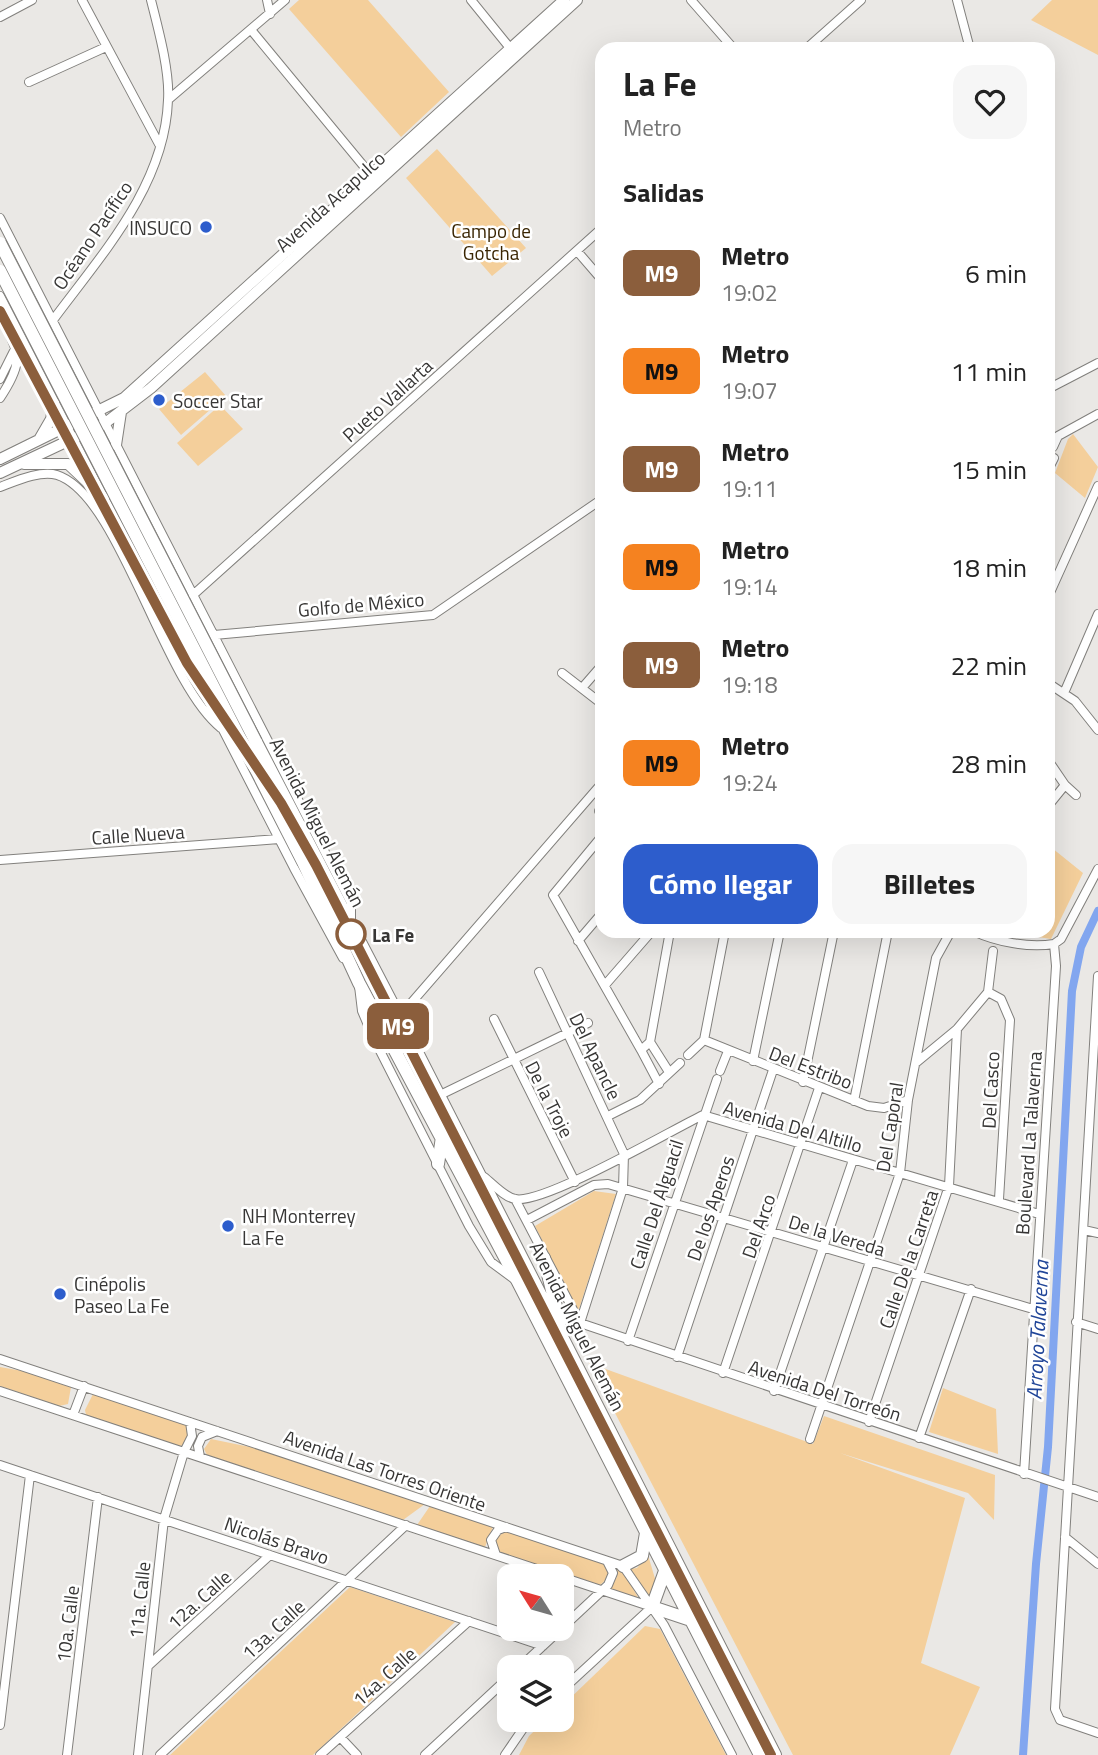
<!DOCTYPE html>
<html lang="es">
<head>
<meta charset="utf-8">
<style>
  body { margin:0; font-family:"Titillium Web",sans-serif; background:#f6f6f6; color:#222; height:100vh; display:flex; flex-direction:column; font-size:26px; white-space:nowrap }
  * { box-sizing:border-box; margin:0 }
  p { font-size:23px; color:#767676 }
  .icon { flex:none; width:38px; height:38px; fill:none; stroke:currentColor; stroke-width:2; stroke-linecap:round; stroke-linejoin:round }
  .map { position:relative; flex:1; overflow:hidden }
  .drawer { position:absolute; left:595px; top:42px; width:460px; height:896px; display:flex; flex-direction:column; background:#fff; border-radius:21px; box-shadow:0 7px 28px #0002 }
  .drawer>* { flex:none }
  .badge { padding:0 14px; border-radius:10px; font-size:24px; line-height:46px }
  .needle { width:46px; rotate:307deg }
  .buttons { position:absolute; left:497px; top:1564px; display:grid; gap:14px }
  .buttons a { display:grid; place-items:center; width:77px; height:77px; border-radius:14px; background:#fff; box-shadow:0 7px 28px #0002; font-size:35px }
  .map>.badge { position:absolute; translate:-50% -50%; box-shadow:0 0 0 4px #fff }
  h2 { padding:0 28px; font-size:26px; line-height:63px }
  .round { display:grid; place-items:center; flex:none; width:74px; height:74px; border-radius:21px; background:#f6f6f6 }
  .head { display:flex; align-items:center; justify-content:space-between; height:119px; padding:0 28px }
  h1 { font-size:33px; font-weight:700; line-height:52px }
  .primary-button { display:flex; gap:14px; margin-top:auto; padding:14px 28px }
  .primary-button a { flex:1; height:80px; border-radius:21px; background:#2d5dcc; color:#fff; font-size:28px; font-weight:700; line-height:80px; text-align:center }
  .primary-button a+a { background:#f6f6f6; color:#222 }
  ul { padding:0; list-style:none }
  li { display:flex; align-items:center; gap:21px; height:98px; padding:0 28px }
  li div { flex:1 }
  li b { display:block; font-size:26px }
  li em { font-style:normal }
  li .badge { min-width:77px; font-weight:700; text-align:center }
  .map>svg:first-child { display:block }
</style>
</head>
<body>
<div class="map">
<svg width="1098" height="1755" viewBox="0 0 1098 1755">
  <rect width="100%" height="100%" fill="#eae8e5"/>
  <path fill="#f4cf9b" d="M299,0H368L449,92L401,137L289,9Z
    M1052,0H1098V55L1031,20Z
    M437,149L526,248L492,276L406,178Z
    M205,372L226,396L181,435L159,409Z
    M220,405L243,429L198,466L177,443Z
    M1073,434L1098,467L1085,498L1055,473L1068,439Z
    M1052,848L1083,873L1051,939L1001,931H1048V853Z
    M594,1191L616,1194L578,1312L535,1226Z
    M589,1363L813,1444L824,1416L995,1475L994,1520L968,1493L840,1453L965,1498L921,1663L980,1687L950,1755H793Z
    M0,1367L28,1372L71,1387L68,1404L59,1406L0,1386Z
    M943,1388L996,1409L998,1454L929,1432Z
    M93,1394L187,1425L191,1429L186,1445L179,1446L86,1415L85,1410Z
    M211,1439L264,1450L425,1504L403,1520L207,1455L204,1449Z
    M430,1506L493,1527L485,1547L417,1525Z
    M505,1531L607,1564L610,1576L600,1585L498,1552L495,1539Z
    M648,1555L656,1582L651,1601L629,1569L637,1568Z
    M616,1567L622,1570L639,1599L610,1589L617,1577Z
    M350,1587L455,1622L313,1755H170Z
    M645,1626L660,1629L726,1755H519L529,1736L546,1720H562V1706Z"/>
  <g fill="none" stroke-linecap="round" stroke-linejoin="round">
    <path stroke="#82a6ef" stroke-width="8" d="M1023,1755L1036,1564L1048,1447L1072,991L1081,947L1098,911"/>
    <g stroke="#82807d" stroke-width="10">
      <path id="minor" d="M82,0L159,144
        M267,0L270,14
        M471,0L510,48
        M691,0L734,49
        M957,0L970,49
        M0,17L32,0
        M252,31L371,175
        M806,49L861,0
        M29,82L106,47
        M169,99L285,0
        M0,218L351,903V920
        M577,251L602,280
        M0,296L294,868L343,958
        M0,306C12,353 31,351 0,398
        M53,320C101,255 165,186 168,100C170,71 158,28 151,0
        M0,379L16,347
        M1048,389L1098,363
        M1053,447L1058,436L1098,414
        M1048,470L1054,458
        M0,487C16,481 40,470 57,475C120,495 162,681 221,728
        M193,595L602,228
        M1048,597L1098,486
        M214,635L433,615L602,499
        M562,673L602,704
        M1048,683L1075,701L1098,730
        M582,688L602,665
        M1064,693L1098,614
        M1048,760L1065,785L1076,795
        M1048,806L1065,785
        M599,811L602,815
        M602,836L553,895L641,1050L650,1042
        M0,860L279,839
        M973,931C997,942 1028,948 1054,944
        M578,941L602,913
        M539,972L624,1154L623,1188L580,1323
        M1098,976L1055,1709L1060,1720L1098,1733
        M605,985L652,931
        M359,986L362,1011L374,1039L469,1226L491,1262L514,1279
        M988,992L1001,999L1010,1020L999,1199
        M988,992L993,951
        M399,1017L602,783
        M494,1019L575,1182
        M704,1040L868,1106L884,1108L908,1100
        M650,1042L670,931
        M650,1042L669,1072
        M641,1050L659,1084
        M688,1055L704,1040L725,931
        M753,1061L780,931
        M917,1062L957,1029L988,992
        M720,1071L728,1051
        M803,1082L834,931
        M438,1096L588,1023
        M854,1101L888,931
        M608,1116L640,1100L680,1063
        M484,1177C492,1183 504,1197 515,1199C543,1205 670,1131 703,1115L1039,1214
        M515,1199L580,1323
        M527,1220L594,1185L608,1184L1033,1309
        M1084,1230L1098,1233
        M1076,1322L1098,1329
        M580,1323L1098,1497
        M628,1341L717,1079
        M677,1357L773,1070
        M0,1359L623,1566L664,1625L732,1755
        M723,1373L819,1088
        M0,1391L561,1577
        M774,1391L853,1160
        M73,1415L84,1386
        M869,1422L949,1186L957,1029
        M919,1438L971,1289
        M810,1439L900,1173L908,1100L936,958L951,931
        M200,1457L198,1446L202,1437L217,1431
        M0,1465L543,1646
        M1024,1474L1056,966L1054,944L1061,939L1098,869
        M1065,1537L1098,1564
        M496,1555L491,1540L498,1530L506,1527
        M562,1577L652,1607
        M562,1628L608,1585L613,1573L607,1561
        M148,1666L270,1555
        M519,1668L561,1629
        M562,1690L652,1607
        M0,1725L30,1475
        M340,1737L357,1755
        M67,1755L98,1497
        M138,1755L164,1519L184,1452L192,1436L190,1422
        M160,1755L406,1525
        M320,1755L469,1621
        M425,1755L509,1677
        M505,1755L529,1720"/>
    </g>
    <g stroke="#82807d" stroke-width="12">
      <path id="major" d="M40,438L51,419L54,403
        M116,445L121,412
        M0,459L124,398L564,0
        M24,464H68L104,498
        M0,473L104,424L151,388L577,0"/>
    </g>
    <g stroke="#82807d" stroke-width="14">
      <path id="highway" d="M256,742L399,1017L775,1755
        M245,748L303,862L359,983L518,1282L760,1755
        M438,1164L442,1137
        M544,1258L560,1323
        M623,1566L642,1556L646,1533
        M665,1571L652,1607L688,1619"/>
    </g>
    <use href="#minor" stroke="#fff" stroke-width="8"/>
    <use href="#major" stroke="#fff" stroke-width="10"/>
    <use href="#highway" stroke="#fff" stroke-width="12"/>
    <path stroke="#525150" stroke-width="2.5" stroke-dasharray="12 12" stroke-linecap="butt" d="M0,311L187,663L281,803L316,865L771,1755"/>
    <g stroke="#82807d" stroke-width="14" stroke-linecap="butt">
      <path id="highway-bridge" d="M0,243L256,742
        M0,271L245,748"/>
    </g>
    <use href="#highway-bridge" stroke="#fff" stroke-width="12"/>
  </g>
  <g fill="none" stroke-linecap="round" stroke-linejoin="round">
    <g stroke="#fff" stroke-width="16">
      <path id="line" d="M0,311L187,663L281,803L316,865L771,1755"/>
    </g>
    <use href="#line" stroke="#8b5e3c" stroke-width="10"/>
  </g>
  <g fill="#2d5dcc" stroke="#fff" stroke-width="2.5">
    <circle cx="206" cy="227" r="7"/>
    <circle cx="159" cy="400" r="7"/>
    <circle cx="228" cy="1226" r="7"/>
    <circle cx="60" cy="1294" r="7"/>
  </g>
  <circle fill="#fff" stroke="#8b5e3c" stroke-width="3.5" cx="351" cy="934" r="14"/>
  <g text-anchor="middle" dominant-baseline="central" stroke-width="5" stroke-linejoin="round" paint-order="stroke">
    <g font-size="19" fill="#373635" stroke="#fff">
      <text transform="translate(330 201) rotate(-42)">Avenida Acapulco</text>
      <text transform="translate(92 235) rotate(-56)">Océano Pacífico</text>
      <text transform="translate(387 400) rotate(-42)">Pueto Vallarta</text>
      <text transform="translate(361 604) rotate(-5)">Golfo de México</text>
      <text transform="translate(318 822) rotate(63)">Avenida Miguel Alemán</text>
      <text transform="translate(138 834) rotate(-4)">Calle Nueva</text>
      <text transform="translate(596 1056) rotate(64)">Del Apancle</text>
      <text transform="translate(811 1067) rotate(21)">Del Estribo</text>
      <text transform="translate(990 1090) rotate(-87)">Del Casco</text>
      <text transform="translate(550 1099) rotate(63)">De la Troje</text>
      <text transform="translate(793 1126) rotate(16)">Avenida Del Altillo</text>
      <text transform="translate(889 1127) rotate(-81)">Del Caporal</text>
      <text transform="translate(1028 1143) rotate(-86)">Boulevard La Talaverna</text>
      <text transform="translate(656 1204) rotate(-72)">Calle Del Alguacil</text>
      <text transform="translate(710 1208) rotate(-71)">De los Aperos</text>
      <text transform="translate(758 1226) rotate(-71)">Del Arco</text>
      <text transform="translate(837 1235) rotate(17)">De la Vereda</text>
      <text transform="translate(908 1259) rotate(-71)">Calle De la Carreta</text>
      <text transform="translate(578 1326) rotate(63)">Avenida Miguel Alemán</text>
      <text transform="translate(825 1390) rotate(18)">Avenida Del Torreón</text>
      <text transform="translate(385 1470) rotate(19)">Avenida Las Torres Oriente</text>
      <text transform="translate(277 1540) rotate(19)">Nicolás Bravo</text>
      <text transform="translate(199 1599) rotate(-42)">12a. Calle</text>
      <text transform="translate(139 1600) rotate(-84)">11a. Calle</text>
      <text transform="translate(67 1624) rotate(-83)">10a. Calle</text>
      <text transform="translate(273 1629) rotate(-43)">13a. Calle</text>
      <text transform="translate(384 1676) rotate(-42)">14a. Calle</text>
    </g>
    <g font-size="19" fill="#373635" stroke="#fff" text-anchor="start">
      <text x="192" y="227" text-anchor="end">INSUCO</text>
      <text x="173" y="400">Soccer Star</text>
      <text x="242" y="1215">NH Monterrey<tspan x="242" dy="22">La Fe</tspan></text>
      <text x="74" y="1283">Cinépolis<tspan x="74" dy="22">Paseo La Fe</tspan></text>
    </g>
    <g font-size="19" fill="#3a2502" stroke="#fff">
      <text x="491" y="230">Campo de<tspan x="491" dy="22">Gotcha</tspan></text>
    </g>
    <g font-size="19" font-weight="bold" fill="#373635" stroke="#fff" text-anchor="start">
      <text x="372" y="934">La Fe</text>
    </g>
    <g font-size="21" font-style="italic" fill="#204598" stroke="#fff">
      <text transform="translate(1037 1330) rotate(-87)">Arroyo Talaverna</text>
    </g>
  </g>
</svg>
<div class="buttons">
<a><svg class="needle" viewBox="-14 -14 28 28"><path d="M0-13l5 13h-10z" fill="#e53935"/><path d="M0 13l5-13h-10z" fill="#767676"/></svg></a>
<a><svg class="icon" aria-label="layers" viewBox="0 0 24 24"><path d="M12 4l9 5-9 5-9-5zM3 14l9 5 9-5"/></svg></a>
</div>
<b class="badge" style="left:398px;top:1026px;background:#8b5e3c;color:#fff">M9</b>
<section class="drawer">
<div class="head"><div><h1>La Fe</h1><p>Metro</p></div><a class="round"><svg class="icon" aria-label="heart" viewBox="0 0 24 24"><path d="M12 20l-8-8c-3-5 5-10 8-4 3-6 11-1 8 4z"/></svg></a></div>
<h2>Salidas</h2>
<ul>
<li><span class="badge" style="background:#8b5e3c;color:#fff">M9</span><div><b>Metro</b><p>19:02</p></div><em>6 min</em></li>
<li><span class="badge" style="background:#f58220;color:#111">M9</span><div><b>Metro</b><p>19:07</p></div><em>11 min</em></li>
<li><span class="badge" style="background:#8b5e3c;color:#fff">M9</span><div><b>Metro</b><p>19:11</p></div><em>15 min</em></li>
<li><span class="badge" style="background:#f58220;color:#111">M9</span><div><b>Metro</b><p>19:14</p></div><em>18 min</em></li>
<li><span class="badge" style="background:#8b5e3c;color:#fff">M9</span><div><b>Metro</b><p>19:18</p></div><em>22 min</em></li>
<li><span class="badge" style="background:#f58220;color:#111">M9</span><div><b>Metro</b><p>19:24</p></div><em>28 min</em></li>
</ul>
<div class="primary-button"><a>Cómo llegar</a><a>Billetes</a></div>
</section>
</div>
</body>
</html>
